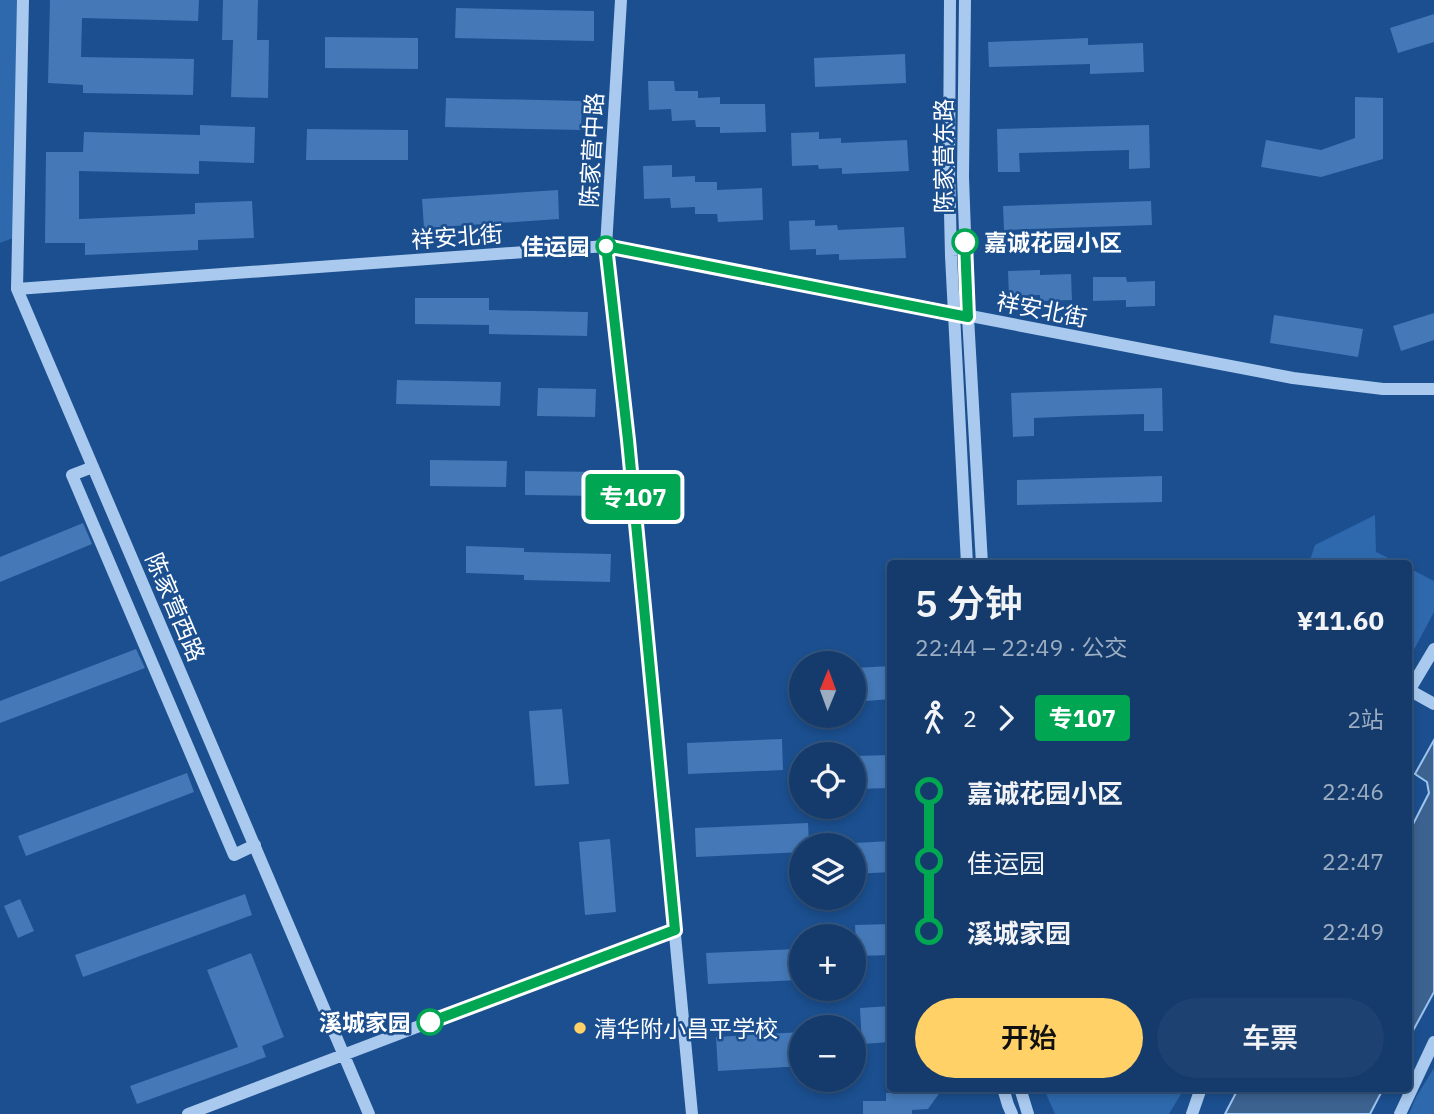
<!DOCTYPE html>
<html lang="zh">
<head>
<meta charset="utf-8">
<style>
  body { margin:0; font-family:"IBM Plex Sans","Noto Sans SC",sans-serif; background:#1d4271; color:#f1f3f6; height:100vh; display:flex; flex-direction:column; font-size:26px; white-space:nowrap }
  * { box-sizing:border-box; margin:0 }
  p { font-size:23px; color:#9dadc1 }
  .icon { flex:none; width:38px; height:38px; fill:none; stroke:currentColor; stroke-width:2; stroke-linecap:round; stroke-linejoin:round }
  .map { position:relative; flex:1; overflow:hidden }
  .drawer { position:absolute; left:887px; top:560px; width:525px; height:532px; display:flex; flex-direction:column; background:#143b6b; border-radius:7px; box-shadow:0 4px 10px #0003,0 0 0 2px #33557e }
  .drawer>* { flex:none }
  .badge { padding:0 14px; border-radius:5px; font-size:24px; line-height:46px }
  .needle { width:46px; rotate:1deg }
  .tools { position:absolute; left:789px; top:651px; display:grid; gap:14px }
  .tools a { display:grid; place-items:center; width:77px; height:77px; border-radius:50%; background:#143b6b; box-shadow:0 4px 10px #0003,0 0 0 2px #33557e; font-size:35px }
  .map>.badge { position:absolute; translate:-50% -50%; box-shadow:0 0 0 4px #fff }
  .legs { display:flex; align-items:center; gap:10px; height:77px; padding:0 28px; font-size:23px }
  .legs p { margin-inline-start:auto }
  .headline { display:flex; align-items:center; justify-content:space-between; height:119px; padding:0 28px }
  h1 { font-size:38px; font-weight:600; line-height:52px }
  .primary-button { display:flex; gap:14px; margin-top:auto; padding:14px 28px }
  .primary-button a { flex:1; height:80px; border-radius:42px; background:#ffd166; color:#111; font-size:28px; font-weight:600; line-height:80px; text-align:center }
  .primary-button a+a { background:#1d4271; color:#f1f3f6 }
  ul { padding:0 28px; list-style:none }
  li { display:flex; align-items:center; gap:24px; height:70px; font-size:26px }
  li i { display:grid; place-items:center; width:10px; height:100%; margin:0 9px; background:currentColor }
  li i::after { content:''; width:18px; height:18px; margin:-9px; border:5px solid; border-radius:50%; background:#143b6b }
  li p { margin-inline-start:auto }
  li:first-child i { background:linear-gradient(#0000 50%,currentColor 0) }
  li:last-child i { background:linear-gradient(currentColor 50%,#0000 0) }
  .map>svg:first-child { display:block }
</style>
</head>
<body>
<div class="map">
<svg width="1434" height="1114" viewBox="0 0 1434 1114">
  <rect width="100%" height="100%" fill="#1b4f8f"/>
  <path fill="#2e69ad" d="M0,0H23L18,236L0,243Z
    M1375,515L1376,552L1399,563H1309L1315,545Z
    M1409,568L1434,581V612L1409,659Z
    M1434,1068V1114H1409L1416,1097Z
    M1044,1089H1184L1169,1114H1055Z"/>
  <path fill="#3c6290" stroke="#9cc4f0" stroke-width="2" d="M1434,740V992L1409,1038V832L1429,793L1427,782L1415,774Z
    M1238,1089V1088L1383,1089L1370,1114H1225Z"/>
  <path fill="#4478b7" d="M50,0H199L198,21L82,18L81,57L194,59L193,95L83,93V85L48,83Z
    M223,0H258L257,40H269L268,98L231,97L233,40H222Z
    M456,8L594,11V41L455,38Z
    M1434,14V42L1398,53L1390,28Z
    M325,37L418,38V69L325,68Z
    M1088,38V45L1143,43L1144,72L1090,74V64L989,67L988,42Z
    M905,54L906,83L815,87L814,58Z
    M648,81H674L675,91H698V98L720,97V104H765L766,132L720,133V127H696L695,120L672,121L671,109L649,110Z
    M1355,97L1383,98V159L1321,177L1261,167L1266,140L1321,150L1355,138Z
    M446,98L582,101L581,130L445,127Z
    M200,125L255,127L254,163L199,161V174L79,171V219L195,214V203L252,201L254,238L198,240V250L85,255V243H45L46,152H83L84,132L200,135Z
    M1149,125L1150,168L1129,169V150L1019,153L1020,172H998L997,129Z
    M307,129L408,130V160H306Z
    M819,132V139L841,138V143L907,140L909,171L842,174V168L819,169L818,165L792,166L791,133Z
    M672,165V177L695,176V182H717V190L762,188L763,220L718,222L717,214H695V207L671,208L670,198L644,199L643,166Z
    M558,190L559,219L424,228L422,199Z
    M1151,201L1152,225L1004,230L1003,206Z
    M815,220V226L837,225L838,230L904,227L906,258L839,260V254L816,255V249L790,250L789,221Z
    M1040,270V275L1071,274L1072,300L1040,301V295L1009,296L1008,271Z
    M1093,277H1126L1127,282L1155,281V306L1126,307V300L1093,301Z
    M415,298H489V310L588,312L587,336L489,334V325L415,324Z
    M1434,313V340L1401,351L1393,326Z
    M1274,315L1363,329L1358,357L1270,343Z
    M397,380L501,382L500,406L396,404Z
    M538,388L596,389L595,417L537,416Z
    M1162,388L1163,431H1144V414L1079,416L1034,418V436L1013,437L1011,393Z
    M430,460L507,461L506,487L430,486Z
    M525,471L603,472L602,496L525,495Z
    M1162,476V502L1017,505V480Z
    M83,523L92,544L0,582V557Z
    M466,546L524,548V552L611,554L610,582L524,580V575L466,573Z
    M136,649L145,668L0,723V701Z
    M891,666V699L854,702V668Z
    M562,709L569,784L535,786L529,711Z
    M782,739L783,770L688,774L687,743Z
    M891,755V788L854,789V756Z
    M187,773L194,792L26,856L18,836Z
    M808,823L809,845H802V852L696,857L695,828Z
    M610,839L616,912L585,915L579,842Z
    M891,841V872L854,874V843Z
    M245,894L252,915L83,977L75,955Z
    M20,899L34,931L18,938L4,906Z
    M891,924V955L857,956L855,925Z
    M797,949L799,980L708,984L706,953Z
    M251,953L284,1037L262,1046L266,1057L137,1104L130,1086L238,1047L207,970Z
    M891,1006V1042L862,1044L860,1008Z
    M802,1032V1066L718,1071L716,1037Z
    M913,1088H943L928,1109L912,1110V1114H863V1101H886V1093L913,1092Z"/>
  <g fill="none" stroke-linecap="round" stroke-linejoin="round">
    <path stroke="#a9c9ee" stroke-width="12" d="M23,0L17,289L369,1114
      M621,0L606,246L628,440L692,1114
      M950,0L949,168L951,256L967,564
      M965,0L963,177L968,317L982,564
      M17,289L606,246L1293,378L1383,389H1434
      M93,467L72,475L234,855L255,845
      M1409,690L1434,704
      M1409,691L1434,649
      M1003,1088L1008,1105L1012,1114
      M1020,1088L1028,1114
      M188,1114L601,957L675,930
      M1192,1114L1201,1088
      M1400,1114L1434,1042"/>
  </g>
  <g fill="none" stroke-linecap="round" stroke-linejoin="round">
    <g stroke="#fff" stroke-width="16">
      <path id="line-1" d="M430,1022L675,930L628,440L606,246L968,317L965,242"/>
    </g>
    <use href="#line-1" stroke="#00a651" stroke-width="10"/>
  </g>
  <g fill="#fff" stroke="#00a651" stroke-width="3.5">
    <circle cx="965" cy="242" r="12"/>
    <circle cx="606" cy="246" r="9"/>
    <circle cx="430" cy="1022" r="12"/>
  </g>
  <circle fill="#ffd166" stroke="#1b4f8f" stroke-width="2.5" cx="580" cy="1028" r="7"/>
  <g text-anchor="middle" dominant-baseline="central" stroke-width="5" stroke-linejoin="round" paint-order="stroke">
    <g font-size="23" fill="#fff" stroke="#1b4f8f">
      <text transform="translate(591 150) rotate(-87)">陈家营中路</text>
      <text transform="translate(943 156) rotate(-90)">陈家营东路</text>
      <text transform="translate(457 236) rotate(-4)">祥安北街</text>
      <text transform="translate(1042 309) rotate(11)">祥安北街</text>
      <text transform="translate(176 607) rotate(67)">陈家营西路</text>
    </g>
    <g font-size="23" font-weight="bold" fill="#fff" stroke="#1b4f8f" text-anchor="end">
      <text x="984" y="242" text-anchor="start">嘉诚花园小区</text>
      <text x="590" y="246">佳运园</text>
      <text x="411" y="1022">溪城家园</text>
    </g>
    <g font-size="23" fill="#fff" stroke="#1b4f8f" text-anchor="start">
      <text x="594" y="1028">清华附小昌平学校</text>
    </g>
  </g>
</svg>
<div class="tools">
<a><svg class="needle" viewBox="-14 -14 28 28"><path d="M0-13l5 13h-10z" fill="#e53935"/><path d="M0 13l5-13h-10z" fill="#9dadc1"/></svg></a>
<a><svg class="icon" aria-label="locate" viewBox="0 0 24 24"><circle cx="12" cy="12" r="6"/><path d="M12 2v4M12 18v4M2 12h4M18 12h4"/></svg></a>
<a><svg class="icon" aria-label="layers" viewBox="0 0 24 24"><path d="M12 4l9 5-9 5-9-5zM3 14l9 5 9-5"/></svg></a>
<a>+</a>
<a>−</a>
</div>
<b class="badge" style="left:633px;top:497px;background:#00a651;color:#fff">专107</b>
<section class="drawer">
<div class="headline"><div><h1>5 分钟</h1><p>22:44 – 22:49 · 公交</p></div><b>¥11.60</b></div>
<div class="legs"><svg class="icon" aria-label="walk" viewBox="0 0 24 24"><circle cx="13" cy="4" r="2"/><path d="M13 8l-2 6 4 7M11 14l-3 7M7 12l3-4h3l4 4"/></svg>2<svg class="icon" aria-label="forward" viewBox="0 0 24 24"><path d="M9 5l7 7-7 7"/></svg><b class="badge" style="background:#00a651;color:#fff">专107</b><p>2站</p></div>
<ul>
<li><i style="color:#00a651"></i><b>嘉诚花园小区</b><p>22:46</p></li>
<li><i style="color:#00a651"></i><span>佳运园</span><p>22:47</p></li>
<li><i style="color:#00a651"></i><b>溪城家园</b><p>22:49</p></li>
</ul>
<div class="primary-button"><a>开始</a><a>车票</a></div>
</section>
</div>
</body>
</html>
